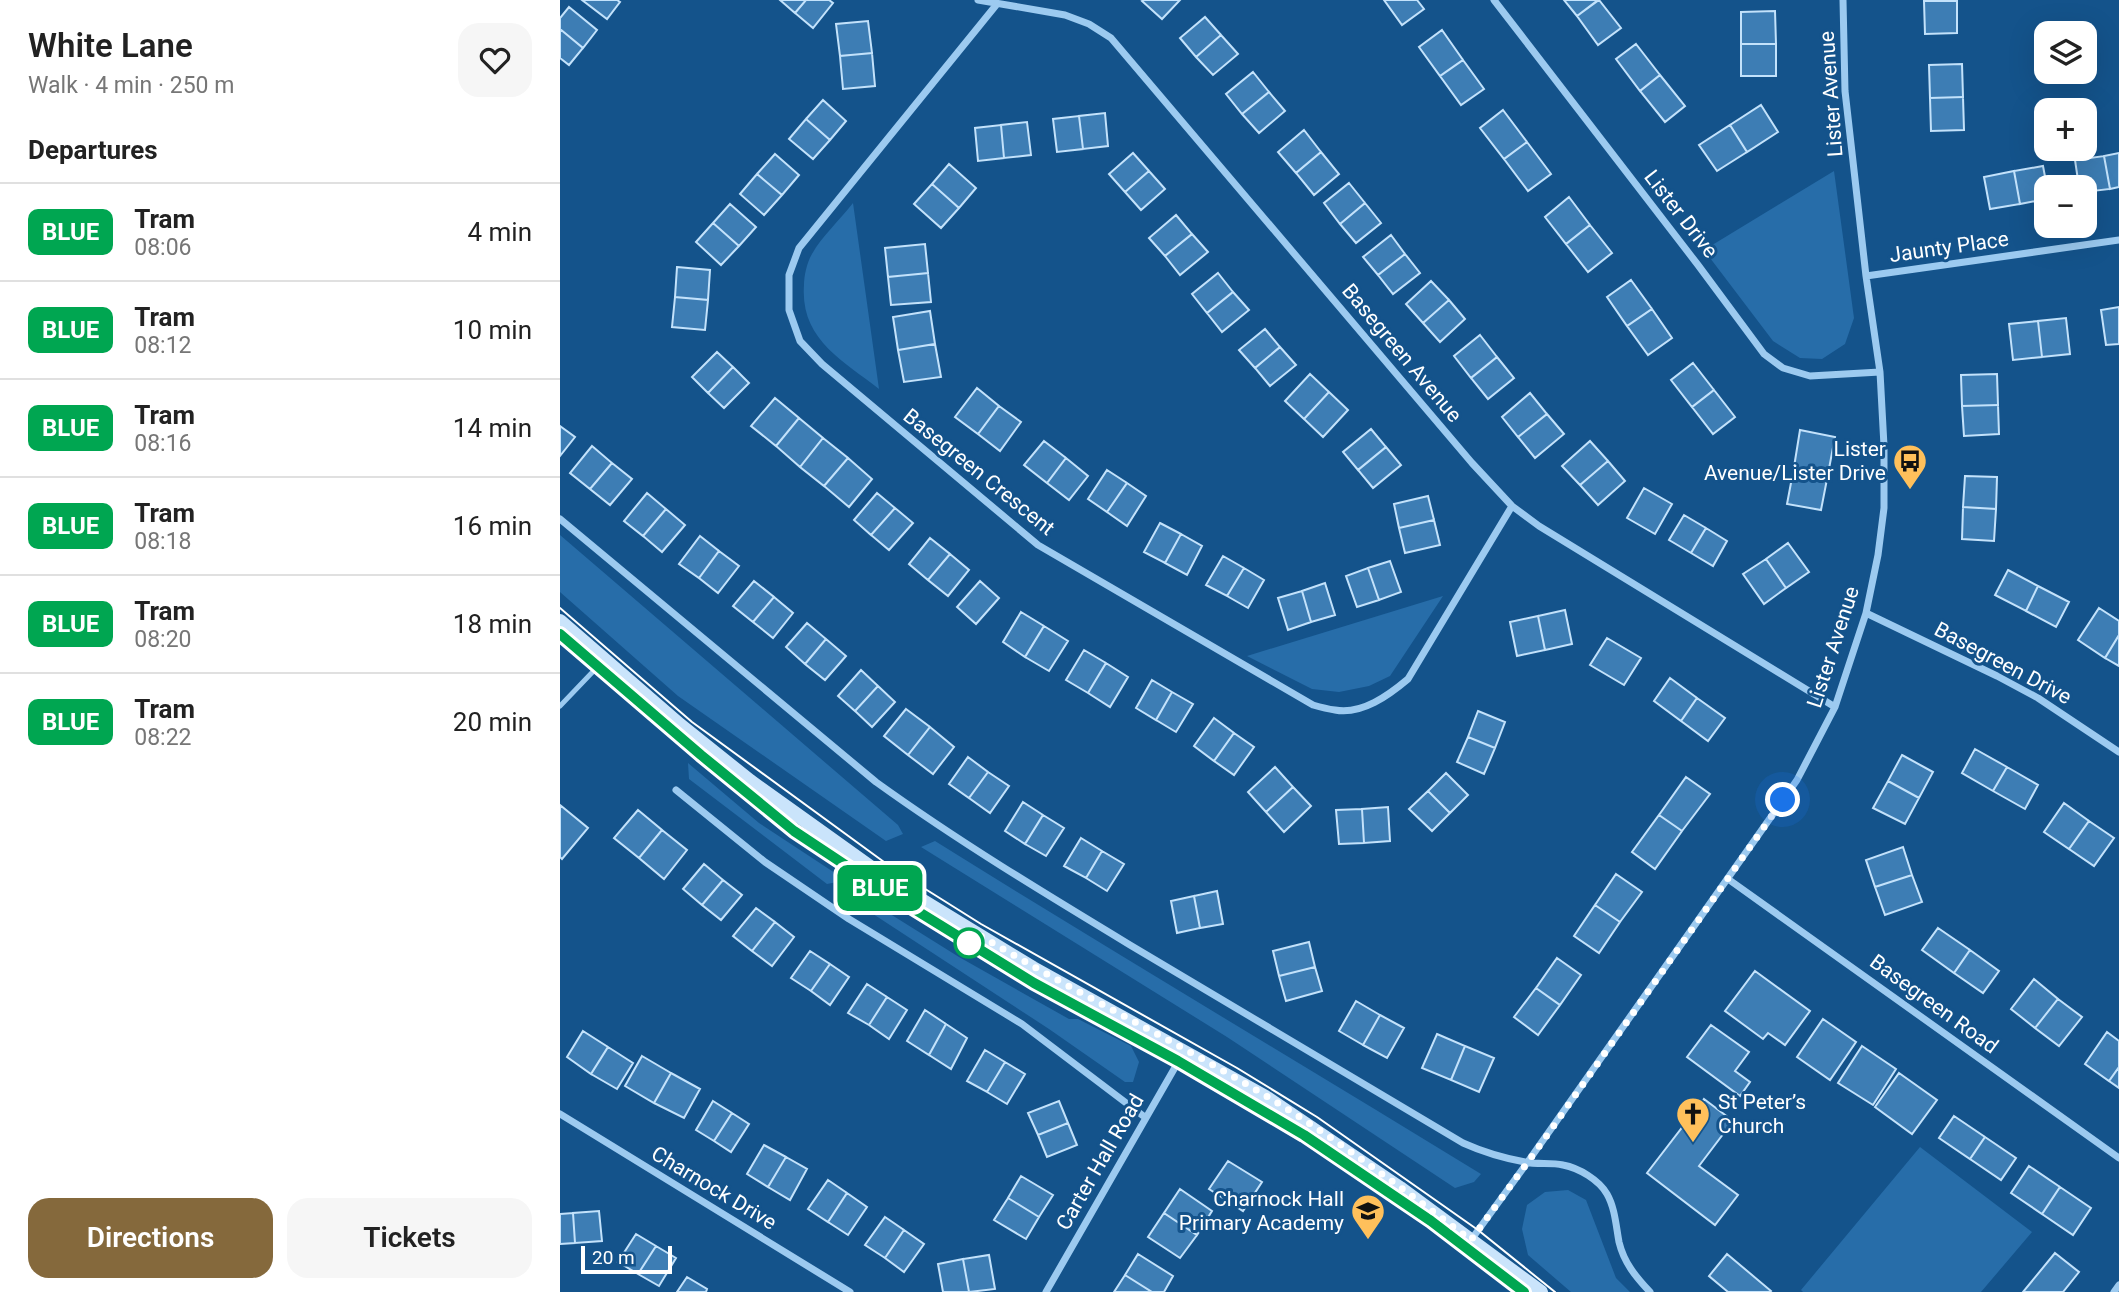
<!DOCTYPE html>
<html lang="en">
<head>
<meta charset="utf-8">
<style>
  body { margin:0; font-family:Roboto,sans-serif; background:#f6f6f6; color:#222; height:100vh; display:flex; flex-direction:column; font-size:26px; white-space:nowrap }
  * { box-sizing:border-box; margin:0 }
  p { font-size:23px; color:#767676 }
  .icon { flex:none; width:38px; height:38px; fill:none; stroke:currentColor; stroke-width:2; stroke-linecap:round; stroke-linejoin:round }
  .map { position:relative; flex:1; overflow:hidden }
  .drawer { display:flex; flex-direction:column; background:#fff; width:560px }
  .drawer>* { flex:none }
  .badge { padding:0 14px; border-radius:10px; font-size:24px; line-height:46px }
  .buttons { position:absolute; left:1474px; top:21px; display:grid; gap:14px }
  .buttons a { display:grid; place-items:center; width:63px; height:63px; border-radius:14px; background:#fff; box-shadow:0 7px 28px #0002; font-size:35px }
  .scale { position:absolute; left:21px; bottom:18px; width:91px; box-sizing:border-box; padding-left:7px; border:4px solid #fff; border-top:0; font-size:19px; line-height:24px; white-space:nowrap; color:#fff; -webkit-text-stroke:5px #14538b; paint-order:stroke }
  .you { position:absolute; width:35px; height:35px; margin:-18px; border:5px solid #fff; border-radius:50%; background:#1a73e8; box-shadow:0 0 0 10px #1a73e833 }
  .map>.badge { position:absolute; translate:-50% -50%; box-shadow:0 0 0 4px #fff }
  h2 { padding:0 28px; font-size:26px; line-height:63px }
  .round { display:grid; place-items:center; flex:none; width:74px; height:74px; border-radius:21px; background:#f6f6f6 }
  .headline { display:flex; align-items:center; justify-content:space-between; height:119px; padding:0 28px }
  h1 { font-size:33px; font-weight:600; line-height:52px }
  .cta { display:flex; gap:14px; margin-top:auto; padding:14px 28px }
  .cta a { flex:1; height:80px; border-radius:21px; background:#85693c; color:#fff; font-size:28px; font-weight:600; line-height:80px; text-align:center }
  .cta a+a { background:#f6f6f6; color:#222 }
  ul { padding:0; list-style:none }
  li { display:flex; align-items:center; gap:21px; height:98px; padding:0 28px; border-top:2px solid #e0e0e0 }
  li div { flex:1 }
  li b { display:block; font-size:26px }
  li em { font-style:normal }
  li .badge { min-width:77px; font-weight:700; text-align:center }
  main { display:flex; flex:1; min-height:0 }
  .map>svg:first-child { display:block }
</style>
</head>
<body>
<main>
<section class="drawer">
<div class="headline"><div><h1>White Lane</h1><p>Walk · 4 min · 250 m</p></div><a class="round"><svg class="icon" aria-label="heart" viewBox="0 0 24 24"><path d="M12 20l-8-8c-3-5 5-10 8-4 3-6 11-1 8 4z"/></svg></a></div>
<h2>Departures</h2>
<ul>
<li><span class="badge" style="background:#00a651;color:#fff">BLUE</span><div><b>Tram</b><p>08:06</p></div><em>4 min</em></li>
<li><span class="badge" style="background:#00a651;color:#fff">BLUE</span><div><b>Tram</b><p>08:12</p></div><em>10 min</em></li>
<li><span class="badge" style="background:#00a651;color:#fff">BLUE</span><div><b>Tram</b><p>08:16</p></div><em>14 min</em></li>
<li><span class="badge" style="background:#00a651;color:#fff">BLUE</span><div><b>Tram</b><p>08:18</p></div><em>16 min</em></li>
<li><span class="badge" style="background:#00a651;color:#fff">BLUE</span><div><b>Tram</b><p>08:20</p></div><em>18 min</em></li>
<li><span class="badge" style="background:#00a651;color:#fff">BLUE</span><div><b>Tram</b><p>08:22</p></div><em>20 min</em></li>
</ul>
<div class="cta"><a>Directions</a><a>Tickets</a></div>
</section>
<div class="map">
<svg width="1559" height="1292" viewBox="0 0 1559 1292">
  <rect width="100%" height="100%" fill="#14538b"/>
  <path fill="#276da9" d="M1274,171L1294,318L1285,344L1262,359L1240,358L1213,341L1144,250Z
    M293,203L319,389C282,360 240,339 244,285C244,276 247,262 252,254C262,236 280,220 293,203Z
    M0,535L338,825L343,834L326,841L118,696L0,592Z
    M883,596L830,676L809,686L779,692L752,689L687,656Z
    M128,763L199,823L275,873L277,882L267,884L129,779Z
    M375,841C556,954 740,1063 921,1174L914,1182L895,1188L667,1037L361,847Z
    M316,908L327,912L399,957L509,1019H518L571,1046L579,1062L573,1082H565L489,1029L310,912Z
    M1360,1147L1472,1232L1421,1292H1243L1241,1290Z
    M1008,1190L1026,1200L1056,1278L1070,1292H1011L968,1255L962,1229L967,1205L985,1192Z"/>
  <path fill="#3d7db4" stroke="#c3e2fb" stroke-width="2" d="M22,0H57L60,2L47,19Z
    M220,0H246L235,13Z
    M246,0H269L273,3L253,28L235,13Z
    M584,0H620L602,19L582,1Z
    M824,0H857L864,9L842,25Z
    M1004,0H1038L1017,16Z
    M1039,0L1061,28L1038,45L1017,16Z
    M1364,1H1397V33L1365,34Z
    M9,7L37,30L23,48L0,29V18Z
    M1215,11L1216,44H1181V12Z
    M645,17L661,35L636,57L620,38Z
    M308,21L312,53L280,56L276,24Z
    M0,29L23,48L9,65L0,58Z
    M882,30L903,60L880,76L859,47Z
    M661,35L678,54L653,75L636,57Z
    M1076,44L1100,75L1080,91L1056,59Z
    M1181,44H1216V76H1181Z
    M312,53L315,86L283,89L280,56Z
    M903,60L924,89L901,105L880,76Z
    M1402,64L1403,97L1370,98L1369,65Z
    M693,72L709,92L682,114L666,94Z
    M1100,75L1125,106L1105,122L1080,91Z
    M709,92L725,111L699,133L682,114Z
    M1403,97L1404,130L1371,131L1370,98Z
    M263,100L286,121L270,140L246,119Z
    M1201,105L1218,132L1187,152L1170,125Z
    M943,110L967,142L944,159L920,128Z
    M545,113L548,146L523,149L519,116Z
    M519,116L523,149L497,152L493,119Z
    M246,119L270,140L253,159L229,139Z
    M467,122L471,155L444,158L441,125Z
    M441,125L444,158L418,161L415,128Z
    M1170,125L1187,152L1157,171L1139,145Z
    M744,130L761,152L736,173L718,152Z
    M967,142L991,174L968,191L944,159Z
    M761,152L779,174L754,195L736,173Z
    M573,153L589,171L565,192L549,174Z
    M1559,153V187L1550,189L1544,156Z
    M215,154L239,175L222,195L197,174Z
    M1544,156L1550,189L1524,192V187H1519L1515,160Z
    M389,164L416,188L399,208L372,184Z
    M1483,166L1487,187H1486V199L1460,204L1454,171Z
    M589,171L605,189L581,210L565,192Z
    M1454,171L1460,204L1430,209L1424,177Z
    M197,174L222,195L204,215L180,194Z
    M789,183L805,203L780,224L764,203Z
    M372,184L399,208L381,228L354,204Z
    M1009,197L1030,225L1006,244L985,217Z
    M805,203L821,223L796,243L780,224Z
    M170,204L196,227L179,246L153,223Z
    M616,215L632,234L605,256L589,238Z
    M153,223L179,246L161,265L136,242Z
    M1030,225L1052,253L1028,272L1006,244Z
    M632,234L648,252L620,275L605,256Z
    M831,235L845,254L818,275L803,257Z
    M365,244L368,273L328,277L325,248Z
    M845,254L860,273L833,294L818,275Z
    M117,267L150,270L148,300L115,297Z
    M368,273L371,302L331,305L328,277Z
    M658,273L673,292L647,313L632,294Z
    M1071,280L1092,309L1067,326L1047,297Z
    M871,281L889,300L863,323L846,304Z
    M673,292L689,310L662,332L647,313Z
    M115,297L148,300L145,330L112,327Z
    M889,300L905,319L880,342L863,323Z
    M1559,307V344L1546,345L1541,310Z
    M1092,309L1112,338L1088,355L1067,326Z
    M370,311L375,344L338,350L333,317Z
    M1506,318L1510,354L1482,357L1478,321Z
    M1478,321L1482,357L1453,360L1449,324Z
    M705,329L720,347L695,368L679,350Z
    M920,335L937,357L911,378L894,356Z
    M375,344L381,377L344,382L338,350Z
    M720,347L736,365L710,386L695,368Z
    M157,352L173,367L148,393L132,377Z
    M937,357L954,378L928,399L911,378Z
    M1133,363L1154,390L1132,407L1111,380Z
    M173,367L189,383L164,408L148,393Z
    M750,374L769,392L744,419L725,401Z
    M1437,374L1438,405L1402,406L1401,375Z
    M417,388L439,406L418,434L395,417Z
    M1154,390L1175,417L1153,434L1132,407Z
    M769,392L788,410L763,437L744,419Z
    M970,393L987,414L958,437L942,417Z
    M215,398L239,418L216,446L191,426Z
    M1438,405L1439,434L1404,436L1402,406Z
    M439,406L461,422L440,451L418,434Z
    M987,414L1004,434L975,458L958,437Z
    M239,418L263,438L240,467L216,446Z
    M0,426L15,437L0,456Z
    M811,429L826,447L798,470L783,452Z
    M1240,430L1275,437L1268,474L1234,467Z
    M263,438L288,458L264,486L240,467Z
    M484,441L506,458L487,483L464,465Z
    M1030,441L1048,461L1020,485L1002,466Z
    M32,446L52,463L30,489L10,473Z
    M826,447L841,465L813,488L798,470Z
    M288,458L312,479L289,507L264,486Z
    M506,458L528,476L509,500L487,483Z
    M1048,461L1065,481L1038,505L1020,485Z
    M52,463L72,479L50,505L30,489Z
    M1234,467L1268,474L1261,510L1227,504Z
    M547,470L567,483L547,512L528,499Z
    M1405,476L1437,477L1436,509L1403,507Z
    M567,483L586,496L567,526L547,512Z
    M1084,488L1112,504L1095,534L1067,518Z
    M87,493L106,509L83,536L64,521Z
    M317,493L335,508L311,535L294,520Z
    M868,496L874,520L839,528L834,504Z
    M1403,507L1436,509L1434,541L1402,539Z
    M335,508L353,523L329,550L311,535Z
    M106,509L125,525L102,552L83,536Z
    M1124,515L1146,528L1131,553L1109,540Z
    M874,520L880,545L845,553L839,528Z
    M600,523L621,534L605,563L584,552Z
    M1146,528L1167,541L1153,566L1131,553Z
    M621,534L642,546L627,575L605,563Z
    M140,536L159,551L139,578L119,564Z
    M370,538L390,554L368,580L349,564Z
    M1228,543L1249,572L1226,588L1206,559Z
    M159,551L179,566L158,593L139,578Z
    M390,554L409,570L388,596L368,580Z
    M663,556L684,568L667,596L646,585Z
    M1206,559L1226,588L1204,604L1183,574Z
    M830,561L841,592L819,600L808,568Z
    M684,568L704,580L688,608L667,596Z
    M808,568L819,600L797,607L786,576Z
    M1448,570L1478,586L1466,611L1435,595Z
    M194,581L214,597L193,622L173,606Z
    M420,581L439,598L416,624L397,607Z
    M765,583L775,615L751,622L742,591Z
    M1478,586L1509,602L1496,627L1466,611Z
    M742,591L751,622L728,630L718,598Z
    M214,597L233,613L213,638L193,622Z
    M1539,608L1559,621V635L1545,658L1518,640Z
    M1005,610L1012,644L985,650L978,616Z
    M461,612L484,626L465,657L443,642Z
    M978,616L985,650L957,656L950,622Z
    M247,623L266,639L245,664L226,647Z
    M484,626L508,641L489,671L465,657Z
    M1559,635V666L1545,658Z
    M1047,638L1081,658L1064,685L1030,665Z
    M266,639L286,656L265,680L245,664Z
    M524,650L546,663L528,693L506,680Z
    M546,663L568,677L550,707L528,693Z
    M301,670L318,686L295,711L278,696Z
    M1110,678L1137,698L1121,721L1094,701Z
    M592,680L612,692L596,720L576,708Z
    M318,686L335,702L312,727L295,711Z
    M612,692L633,704L616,732L596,720Z
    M1137,698L1165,718L1148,741L1121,721Z
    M346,709L370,727L348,755L324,736Z
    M918,711L945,722L935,748L908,737Z
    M654,718L674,733L654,761L634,746Z
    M370,727L394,747L373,774L348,755Z
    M674,733L694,747L674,775L654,761Z
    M908,737L935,748L924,774L897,762Z
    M1415,749L1447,767L1433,791L1402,773Z
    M1342,755L1373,772L1359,798L1328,781Z
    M408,757L428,772L409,798L389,784Z
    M715,767L733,787L706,812L688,792Z
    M1447,767L1478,785L1465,809L1433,791Z
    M428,772L449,786L430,813L409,798Z
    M886,773L908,795L890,813L868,791Z
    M1126,777L1150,794L1122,831L1099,815Z
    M1328,781L1359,798L1345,824L1313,808Z
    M733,787L751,806L724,832L706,812Z
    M868,791L890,813L872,831L849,809Z
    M463,802L483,815L465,844L445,831Z
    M1504,803L1529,821L1509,849L1484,832Z
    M0,805L28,828L2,859L0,857Z
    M828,807L830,841L804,843L802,809Z
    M802,809L804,843L779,844L776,810Z
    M78,810L102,830L79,858L54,838Z
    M483,815L504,828L486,856L465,844Z
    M1099,815L1122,831L1095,869L1072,852Z
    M1529,821L1554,838L1534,866L1509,849Z
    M102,830L127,850L104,879L79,858Z
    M521,838L542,851L526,878L504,866Z
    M1343,847L1352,875L1315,887L1306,860Z
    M542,851L564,864L547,891L526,878Z
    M144,864L163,880L142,905L123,889Z
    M1056,874L1082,892L1060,922L1035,905Z
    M1352,875L1362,902L1325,915L1315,887Z
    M163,880L182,895L161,920L142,905Z
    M657,891L663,924L640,928L634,896Z
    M634,896L640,928L617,933L611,901Z
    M1035,905L1060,922L1039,953L1014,936Z
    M196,908L215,922L192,951L173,936Z
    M215,922L234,937L212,966L192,951Z
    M1378,928L1410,950L1394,973L1362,950Z
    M749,942L755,967L719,976L713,951Z
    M1410,950L1439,971L1423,993L1394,973Z
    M250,951L270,964L251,991L231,978Z
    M997,958L1021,975L1000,1005L976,988Z
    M270,964L289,977L270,1005L251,991Z
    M755,967L762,991L726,1001L719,976Z
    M1195,971L1250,1011L1225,1045L1208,1033L1203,1039L1165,1011Z
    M1474,979L1498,999L1475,1028L1451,1009Z
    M307,984L327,997L309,1025L288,1013Z
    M976,988L1000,1005L978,1035L954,1017Z
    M327,997L347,1010L329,1039L309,1025Z
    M1498,999L1522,1017L1499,1046L1475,1028Z
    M796,1001L820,1015L803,1045L779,1031Z
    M365,1010L386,1024L369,1055L347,1041Z
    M820,1015L844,1028L827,1058L803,1045Z
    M1263,1019L1296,1042L1270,1080L1237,1057Z
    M386,1024L407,1038L391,1069L369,1055Z
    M1151,1025L1189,1052L1175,1071L1190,1082L1180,1096L1127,1057Z
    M23,1031L48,1047L31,1074L7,1057Z
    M1547,1032L1559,1041V1067L1549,1081L1525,1064Z
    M877,1034L905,1046L891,1080L862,1068Z
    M905,1046L934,1058L919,1092L891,1080Z
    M1302,1046L1336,1069L1313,1105L1278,1083Z
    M48,1047L73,1063L57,1089L31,1074Z
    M425,1050L445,1062L427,1092L407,1081Z
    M82,1056L111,1073L94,1103L65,1086Z
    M445,1062L465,1074L447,1104L427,1092Z
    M1559,1067V1088L1549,1081Z
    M111,1073L140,1089L124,1118L94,1103Z
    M1339,1073L1377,1100L1352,1134L1315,1107Z
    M1144,1099L1173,1121L1139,1166L1178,1195L1155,1225L1087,1173Z
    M153,1101L172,1113L154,1141L136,1130Z
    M499,1101L508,1123L478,1135L468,1113Z
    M172,1113L189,1124L171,1152L154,1141Z
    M1394,1116L1425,1137L1410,1159L1379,1138Z
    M508,1123L517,1145L487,1157L478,1135Z
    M1425,1137L1456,1158L1441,1180L1410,1159Z
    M204,1145L226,1157L208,1187L187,1174Z
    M226,1157L247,1169L230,1200L208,1187Z
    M668,1161L702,1182L683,1211L649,1189Z
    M1469,1166L1500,1187L1482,1214L1451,1193Z
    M461,1176L493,1195L479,1217L448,1198Z
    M268,1180L287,1193L268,1222L248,1209Z
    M1500,1187L1531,1208L1513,1235L1482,1214Z
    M620,1189L652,1211L637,1235L604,1213Z
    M287,1193L307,1207L288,1235L268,1222Z
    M448,1198L479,1217L466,1239L434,1220Z
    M39,1211L42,1241L15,1243L13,1213Z
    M13,1213L15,1243L0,1244V1214Z
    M604,1213L637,1235L620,1258L588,1237Z
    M325,1217L344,1230L325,1258L305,1245Z
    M344,1230L364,1244L344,1272L325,1258Z
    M76,1234L96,1246L78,1274L58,1262Z
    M96,1246L116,1258L99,1286L78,1274Z
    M1495,1253L1519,1272L1503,1292H1463Z
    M578,1254L613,1276L604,1292H592L565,1275Z
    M1167,1254L1211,1291L1210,1292H1168L1149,1276Z
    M429,1255L435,1289L409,1292L403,1259Z
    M403,1259L409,1292H383L378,1264Z
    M565,1275L592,1292H554Z
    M127,1277L147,1289L146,1292H117Z"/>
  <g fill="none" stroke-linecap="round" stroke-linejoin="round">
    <path stroke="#9ccaf0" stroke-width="5" d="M0,706L44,660"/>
    <path stroke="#9ccaf0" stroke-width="7" d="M418,0L505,15L529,24L551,38L912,463L952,506L979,526L1275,707
      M934,0L1138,265L1204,354L1223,368L1250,376L1320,372
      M437,4L239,248L229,275V310L240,341L262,364L478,545L753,705C760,707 768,709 775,710C802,715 829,695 848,679L952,506
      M1306,276L1559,240
      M0,519L316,782C398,841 484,893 570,945C681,1012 792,1078 903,1143C923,1152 943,1158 965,1162C977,1165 991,1162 1003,1165C1019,1168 1039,1180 1047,1194C1055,1208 1056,1226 1059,1242C1064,1263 1076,1277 1090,1292
      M1306,613L1437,676L1478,698L1559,752
      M116,790L205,862L289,919L462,1024L586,1118
      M1168,879L1559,1158
      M0,1114L290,1292
      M911,1240L967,1163L1237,780L1275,707L1306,613L1318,555L1324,508V446L1320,372L1306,276L1285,91L1283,0
      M486,1292L625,1050
      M1554,1292L1559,1285"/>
    <path stroke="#cae4fb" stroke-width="14" d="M0,621L120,725L190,781L327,879L473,968L704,1096L840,1188L981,1292"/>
    <path stroke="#fff" stroke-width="2" d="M0,608L132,722L335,870L421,924L677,1068L757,1117L918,1230L995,1292
      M0,634L141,755L234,831L320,888L474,983L618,1061L744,1135L871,1221L964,1292"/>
  </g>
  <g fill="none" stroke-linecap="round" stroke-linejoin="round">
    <g stroke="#fff" stroke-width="16">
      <path id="line" d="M0,634L141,755L234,831L320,888L474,983L618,1061L744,1135L871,1221L964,1292"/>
    </g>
    <use href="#line" stroke="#00a651" stroke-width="10"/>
    <path stroke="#fff" stroke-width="7" stroke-dasharray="0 12.6" d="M409,943L411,930C503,986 600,1033 693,1088C769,1133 840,1187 911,1240L983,1141L1223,800"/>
  </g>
  <defs>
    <g id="bus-pin" transform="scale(1.75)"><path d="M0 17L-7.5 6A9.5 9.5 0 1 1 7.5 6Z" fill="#ffc05b" stroke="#14538b"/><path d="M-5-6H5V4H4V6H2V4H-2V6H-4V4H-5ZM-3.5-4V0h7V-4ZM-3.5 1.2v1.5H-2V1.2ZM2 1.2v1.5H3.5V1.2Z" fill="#111"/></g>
    <g id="church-pin" transform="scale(1.75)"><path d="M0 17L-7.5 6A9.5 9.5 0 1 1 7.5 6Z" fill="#ffc05b" stroke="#14538b"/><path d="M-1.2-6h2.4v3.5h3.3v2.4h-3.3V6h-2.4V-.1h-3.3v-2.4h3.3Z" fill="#111"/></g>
    <g id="school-pin" transform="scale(1.75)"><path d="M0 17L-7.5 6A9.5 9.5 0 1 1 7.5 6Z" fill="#ffc05b" stroke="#14538b"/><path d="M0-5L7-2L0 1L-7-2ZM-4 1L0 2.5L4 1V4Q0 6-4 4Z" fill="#111"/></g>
  </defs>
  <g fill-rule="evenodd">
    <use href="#bus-pin" x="1350" y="461"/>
    <use href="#church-pin" x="1133" y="1114"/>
    <use href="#school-pin" x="808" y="1211"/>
  </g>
  <circle fill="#fff" stroke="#00a651" stroke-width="3.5" cx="409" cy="943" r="14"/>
  <g text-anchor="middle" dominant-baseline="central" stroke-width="6" stroke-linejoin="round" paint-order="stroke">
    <g font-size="21" fill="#fff" stroke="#14538b">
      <text transform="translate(1271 94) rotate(-94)">Lister Avenue</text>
      <text transform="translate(1121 214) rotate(52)">Lister Drive</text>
      <text transform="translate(1389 247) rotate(-8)">Jaunty Place</text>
      <text transform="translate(842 353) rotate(50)">Basegreen Avenue</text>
      <text transform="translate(419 472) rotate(39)">Basegreen Crescent</text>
      <text transform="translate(1273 647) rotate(-72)">Lister Avenue</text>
      <text transform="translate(1443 663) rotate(28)">Basegreen Drive</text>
      <text transform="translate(1374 1004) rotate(36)">Basegreen Road</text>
      <text transform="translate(540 1162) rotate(-60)">Carter Hall Road</text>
      <text transform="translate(154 1188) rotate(31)">Charnock Drive</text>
    </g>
    <g font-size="21" fill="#fff" stroke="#14538b" text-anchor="end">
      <text x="1326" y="449">Lister<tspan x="1326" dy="24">Avenue/Lister Drive</tspan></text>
      <text x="1158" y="1102" text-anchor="start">St Peter’s<tspan x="1158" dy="24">Church</tspan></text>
      <text x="784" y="1199">Charnock Hall<tspan x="784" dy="24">Primary Academy</tspan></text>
    </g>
  </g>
</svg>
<div class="buttons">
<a><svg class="icon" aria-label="layers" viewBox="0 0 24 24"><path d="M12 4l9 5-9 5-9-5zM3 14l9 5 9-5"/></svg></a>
<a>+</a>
<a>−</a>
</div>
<div class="scale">20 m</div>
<div class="you" style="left:1223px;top:800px"></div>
<b class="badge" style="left:320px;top:888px;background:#00a651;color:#fff">BLUE</b>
</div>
</main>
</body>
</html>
